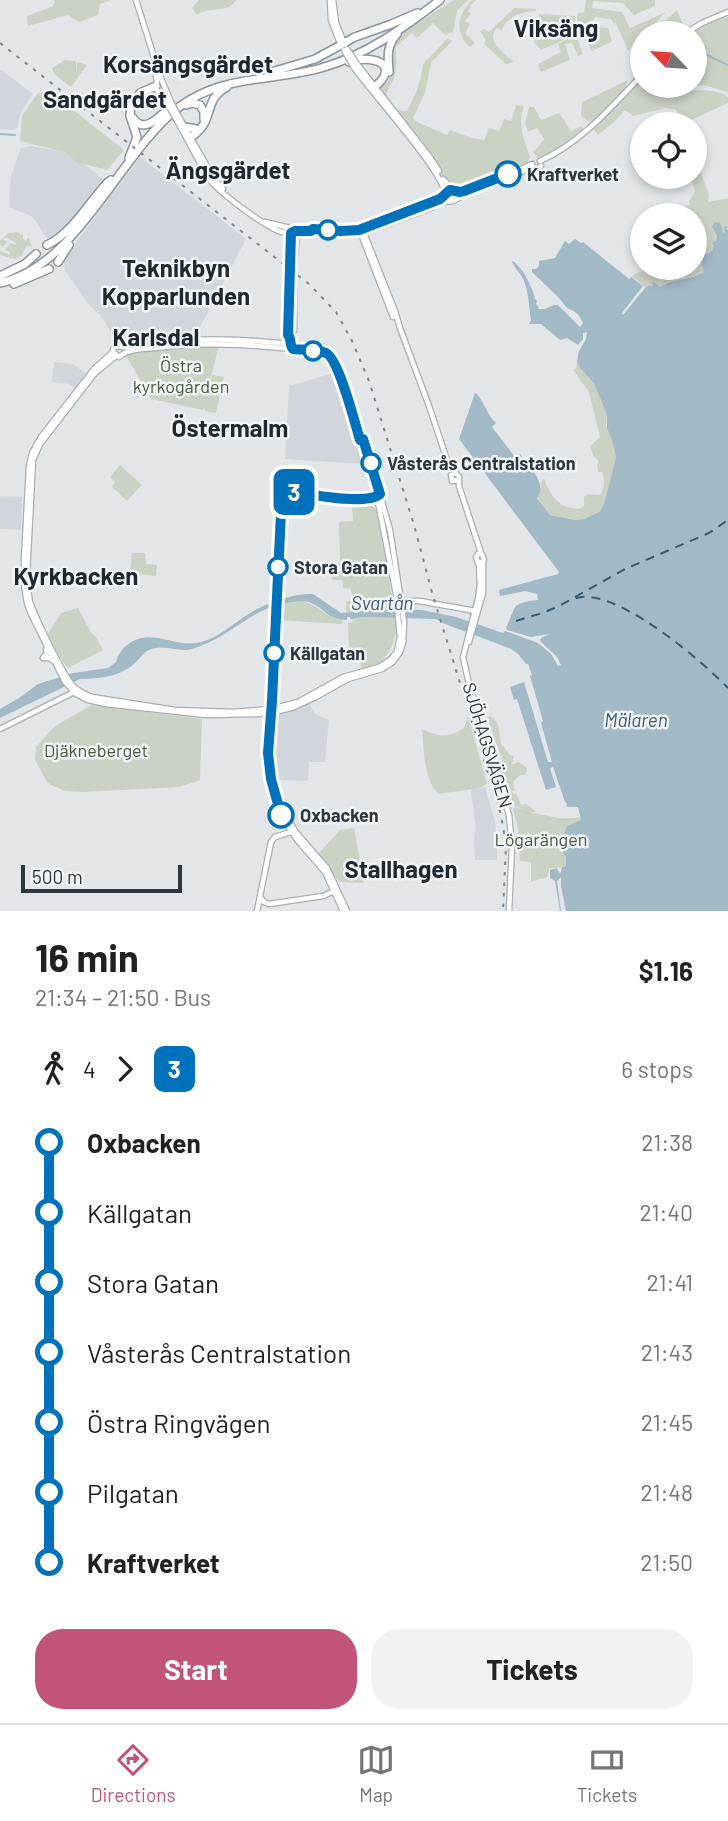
<!DOCTYPE html>
<html lang="en">
<head>
<meta charset="utf-8">
<style>
  body { margin:0; font-family:Barlow,sans-serif; background:#f2f2f2; color:#202124; height:100vh; display:flex; flex-direction:column; font-size:26px; white-space:nowrap }
  * { box-sizing:border-box; margin:0 }
  p { font-size:23px; color:#757577 }
  .icon { flex:none; width:38px; height:38px; fill:none; stroke:currentColor; stroke-width:2; stroke-linecap:round; stroke-linejoin:round }
  .map { position:relative; height:911px; overflow:hidden }
  .details { display:flex; flex-direction:column; background:#fff; flex:1 }
  .details>* { flex:none }
  .badge { padding:0 14px; border-radius:10px; font-size:24px; line-height:46px }
  .needle { width:46px; rotate:295deg }
  .tools { position:absolute; left:630px; top:21px; display:grid; gap:14px }
  .tools a { display:grid; place-items:center; width:77px; height:77px; border-radius:50%; background:#fff; box-shadow:0 4px 10px #0003; font-size:35px }
  .scale { position:absolute; left:21px; bottom:18px; width:161px; box-sizing:border-box; padding-left:7px; border:4px solid #2c3740; border-top:0; font-size:19px; line-height:24px; white-space:nowrap; color:#2c3740; -webkit-text-stroke:5px #f2f5f7; paint-order:stroke }
  .map>.badge { position:absolute; translate:-50% -50%; box-shadow:0 0 0 4px #fff }
  .legs { display:flex; align-items:center; gap:10px; height:77px; padding:0 35px; font-size:23px }
  .legs p { margin-inline-start:auto }
  .summary { display:flex; align-items:center; justify-content:space-between; height:119px; padding:0 35px }
  h1 { font-size:38px; font-weight:700; line-height:52px }
  .primary-button { display:flex; gap:14px; margin-top:auto; padding:14px 35px }
  .primary-button a { flex:1; height:80px; border-radius:28px; background:#c25379; color:#fff; font-size:28px; font-weight:700; line-height:80px; text-align:center }
  .primary-button a+a { background:#f2f2f2; color:#202124 }
  ul { padding:0 35px; list-style:none }
  li { display:flex; align-items:center; gap:24px; height:70px; font-size:26px }
  li i { display:grid; place-items:center; width:10px; height:100%; margin:0 9px; background:currentColor }
  li i::after { content:''; width:18px; height:18px; margin:-9px; border:5px solid; border-radius:50%; background:#fff }
  li p { margin-inline-start:auto }
  li:first-child i { background:linear-gradient(#0000 50%,currentColor 0) }
  li:last-child i { background:linear-gradient(currentColor 50%,#0000 0) }
  .tabs { display:flex; justify-content:space-around; align-items:center; height:98px; border-top:2px solid #e0e0e0; background:#fff; font-size:19px; color:#757577 }
  .tabs a { display:grid; justify-items:center; gap:4px }
  .tabs .active { color:#c25379 }
  .map>svg:first-child { display:block }
</style>
</head>
<body>
<div class="map">
<svg width="728" height="911" viewBox="0 0 728 911">
  <rect width="100%" height="100%" fill="#e2e6e9"/>
  <path fill="#d0d6db" d="M0,69L33,94L21,112L17,128L14,130L0,129Z
    M30,146L64,152L80,165L84,164L102,178L103,182L62,231L54,238L49,240L44,234L36,221L31,216L9,207L10,182L12,173L21,148Z
    M140,157L246,239L196,335L125,344L117,341L100,315L90,306L65,271L64,260L71,249Z
    M54,362L73,364L86,374L75,388L69,384L52,382Z
    M337,372L366,462L364,464L285,459L289,386Z
    M0,496L22,497L21,530L0,529Z
    M309,703L315,714L329,720L325,762H309L308,781L276,780L272,754L275,719L281,712Z
    M485,787L495,821L497,840V860H475L474,837L476,830L471,791L472,789Z"/>
  <path fill="#cad2c4" d="M52,0H111L100,4L98,15L79,22L68,15L28,26L27,16L53,6L55,1Z
    M199,0H236C227,15 211,5 197,15L192,8Z
    M454,0H468L457,11L453,32L445,35L433,23L417,38L412,33L396,47C396,56 397,67 395,75C392,87 380,95 392,105C397,110 401,111 407,111L416,93L421,77L423,64L448,38L452,41L431,63L425,93L413,118L417,122L447,135L450,130L472,138L484,140L489,128L499,131L504,119L511,121L516,105L524,106C517,124 524,140 530,157L527,164L506,174L502,173L499,177L458,190L446,182L429,154L380,92V89L389,80V61L395,39L403,32Z
    M472,0H476L470,6V8L468,11L471,14L465,21L470,24L465,33L475,43L470,47C454,32 457,15 472,0Z
    M586,0H655V6L634,15L623,3L593,1L592,8L622,12L630,28L666,12L645,33H642V36L628,51L616,23L614,24L611,19L595,17L594,20L590,21L588,34H597L598,27L608,28L612,41L611,42L592,51L583,36L577,38L583,54L578,56L572,43L565,44L570,60L541,72L538,64L561,52L558,44L573,36L541,50L533,41L540,37L539,14L575,16V33L578,13L584,12Z
    M514,8L536,9V11C523,11 506,17 502,30L497,28C485,41 504,53 514,62L506,64L484,44L486,40L480,31L484,29L489,32Z
    M677,10L684,27L679,33H669L660,25Z
    M728,16V92L703,85L695,86V33H692L713,21Z
    M65,60L76,61V73L77,62L87,65L71,87L54,74L52,68Z
    M642,79V86C652,86 660,91 671,92C690,92 710,86 728,97V103L683,124L676,110L666,108L633,116L625,110L613,123L598,135L592,128Z
    M628,80C623,97 606,110 594,121H588L581,116L582,102Z
    M48,90L124,150L107,170L84,164L80,165L64,152L20,141L22,116L37,94Z
    M529,107H534L541,120L559,113L571,131L581,126L585,130C571,140 554,158 537,157L532,151L537,149L544,139L537,128L528,132L525,123Z
    M700,170L709,195L708,202L728,198V230L726,229L723,234L719,222L714,232L717,237V241L712,243L714,245L713,252L703,265L704,271L701,274L660,287L648,286L645,288L637,280L631,277C635,272 643,273 647,268H695V215H674L677,208L690,205L689,201L695,192L691,177H695V173Z
    M18,232L21,235H23V239L26,241L29,237L32,247L26,246L22,255L15,259L0,255V251L9,255L10,252L5,250L10,243L15,245L16,243L5,237L3,240L7,241L3,247L0,245V240L9,233Z
    M183,345H219L209,386L213,375L224,377L216,413L205,411L204,408L203,410L151,399L125,354Z
    M577,361L580,368L594,382L607,415L606,425L612,440L616,457L604,504L599,512L584,519L576,520L550,515L537,497L539,495L541,482L544,479C552,498 558,507 579,509L584,506V497L588,494L600,495C605,487 605,481 602,472H598L597,464L599,463L598,460L594,457L590,446L600,437L589,392L573,370L576,368Z
    M120,465L142,485L127,501L112,487L115,482L110,477Z
    M352,503L372,506L378,510L394,609L346,613V601H353L351,589L343,588L342,580H332L331,565L340,563L339,522L353,521Z
    M132,553H145L146,564L157,565L156,576L130,573Z
    M303,601C318,605 327,618 342,620V624L278,620L279,604Z
    M78,608L92,634L95,636L103,650L68,668L58,655L48,634L61,613Z
    M364,617L396,618C398,642 387,666 361,670L360,652L358,650H349L348,623L353,622L352,619Z
    M92,705L202,719L200,780L179,787L83,792L65,791L51,785L47,782L35,760L36,747L55,726Z
    M468,716L487,784L479,788L439,794C423,780 424,748 422,729C438,737 448,738 464,728Z
    M490,716C502,722 498,735 502,746L504,747L510,755L514,756L512,764L519,762L527,768L526,775H520L513,782L515,790L512,791L513,794H516L521,805L527,804L536,812H529C547,815 562,821 581,817V820L567,826C563,836 558,849 566,857V866L549,869L547,878L539,879L531,882V862L520,861L518,830L513,809L515,807L528,811L512,805L502,771L503,762L487,717Z
    M354,828L364,883L340,882L337,879L318,854L340,830Z"/>
  <path fill="#a1bac6" d="M720,222L723,233L725,232L724,227L727,226L726,229L728,230V911H566L561,886V877L557,881L561,911H560L555,881L550,878V870L557,868L559,873L561,872L562,867L566,866V857C558,849 563,836 567,826L581,820L578,807H567L566,802H565L553,767L550,768L556,787L546,790L517,699L514,700L510,687L524,682L548,762H552L541,723L543,721L530,676L532,675L528,664H526L518,654L511,649L445,624L436,619L364,617L351,619L350,617H347V620C327,620 325,608 309,602C301,600 290,602 282,604C251,610 230,636 200,646C195,648 190,650 184,650C172,650 160,644 147,651C140,656 135,665 127,669C115,677 94,679 80,679L0,718V709L19,698L38,684L73,673L108,668L116,662C118,655 121,650 127,645C149,627 171,646 195,643C215,641 231,625 247,615C263,604 293,593 313,594L341,613L394,609L422,610L456,617L503,633L505,631L538,643L551,654L558,666L561,665L557,657L540,641L541,638L549,634L531,637L507,630L506,627C517,607 509,603 538,600L537,594L525,591L500,596L499,590L558,574L559,572L459,439L475,393H476C485,403 487,415 496,423L492,427L515,457L520,454C529,467 548,483 537,498L550,515L575,520L584,519L599,512L604,504L616,457L612,440L607,428V415L594,383L580,368L577,361L579,351L586,339L587,332L583,333V339L578,345L567,338L560,340L541,324H530L529,323L531,321C529,308 529,293 524,281C521,273 515,269 512,262L513,261C525,271 529,282 535,297L534,298L537,301L536,304L539,307L538,309H545L554,305H558L580,327L583,323C579,314 575,311 567,308L559,298L532,272V269H536L539,266V261L555,258L565,241L569,244L575,239L581,243L583,242L629,279L631,277L643,286L622,313L623,315L645,288L648,286H653L652,283L654,282L660,287C674,278 690,281 704,272L700,258L712,251L714,246L712,243L717,240V237L712,226L714,223Z"/>
  <g fill="none" stroke-linecap="round" stroke-linejoin="round">
    <path stroke="#a1bac6" stroke-width="2" d="M695,49L697,50
      M699,51L728,65
      M0,134L15,135"/>
    <path stroke="#395c70" stroke-width="2" stroke-dasharray="9 7" stroke-linecap="butt" d="M575,597L625,569L709,533L728,520
      M516,621C528,617 541,614 552,609C562,605 571,598 582,597C622,593 701,660 728,688"/>
    <g stroke="#a8aeb3" stroke-width="7">
      <path id="secondary" d="M136,0L160,76L171,102
        M330,0L331,20L341,46
        M333,0L336,23L345,45
        M686,33L702,23L728,12
        M357,64L429,156L439,171
        M353,66C369,90 446,174 445,195
        M155,69L157,82L156,89L167,103
        M179,117L213,177L223,189
        M176,119C188,139 198,162 211,181C220,193 268,229 282,232L350,235L364,233L431,208L443,202L453,201L462,196L492,185L533,167L537,169L541,166
        M540,161C581,143 611,107 642,75
        M199,178H207L211,180
        M443,179L455,191
        M455,191C472,195 515,172 532,164
        M265,222L286,227L354,231L374,225L440,199L445,195
        M364,233L395,311L400,328L429,406L446,457L450,466L456,473
        M361,234L393,317
        M287,345L292,232
        M291,345L294,331V269L297,232
        M113,352L95,368L41,437L32,453L29,466L24,560V585L27,603L31,614L65,682L76,694L88,700L106,704L206,715L258,714L279,711L294,707L316,697L348,679L382,669L393,662L400,652L403,643L404,621L390,530L377,484L336,358L330,350L324,347C280,343 236,338 192,340C167,341 140,351 116,346L113,349V352L119,357C128,349 142,349 155,348C211,340 266,346 322,352L333,358L337,367L377,497L396,594L400,637L397,651L391,659L379,667L343,677L298,702L271,709L233,712L175,710L92,697C85,694 79,692 73,686C62,673 36,619 30,602C28,593 27,584 27,575L33,460L40,444L95,373L116,356
        M458,480L452,481L451,475L456,473L459,477V486L481,553
        M478,563L482,562L484,560L482,554H478L476,557L479,565L480,584L478,599L463,657L469,684L509,815L512,847L509,911
        M401,601H420L475,611
        M469,642L483,593V562
        M46,649L47,653L43,658H49L54,661
        M273,712L271,759L281,805L295,831L327,868L347,911
        M0,729L74,692
        M268,747V760L273,784
        M274,792L279,811L284,820L298,841L325,872L343,911
        M260,897L264,902L269,904L323,896L334,891
        M257,911L271,842L275,837L294,831"/>
    </g>
    <g stroke="#8b969e" stroke-width="10">
      <path id="highway" d="M344,43L355,37L389,25L417,13
        M349,62C357,60 364,58 372,60C393,63 386,79 374,87
        M389,72C388,57 386,46 397,34
        M268,73L315,59L341,45
        M186,105L192,103L200,105L204,112V119
        M133,118C143,133 156,120 166,111L169,112
        M185,127L196,129
        M191,137C216,121 202,100 227,87
        M129,158L137,137L130,116L131,106L140,93L156,86
        M47,245C72,233 88,204 106,184L111,180
        M58,262L69,245
        M0,276L25,264L36,254
        M0,283C77,267 119,154 179,107C223,74 271,82 321,68C365,56 405,27 440,0
        M14,284L49,269"/>
    </g>
    <use href="#secondary" stroke="#fff" stroke-width="4.5"/>
    <use href="#highway" stroke="#fff" stroke-width="7"/>
    <path stroke="#7d8891" stroke-width="2" stroke-dasharray="3.5 7" stroke-linecap="butt" d="M0,43L309,284L336,312L352,341L369,381L414,525L433,596L501,815L506,845L503,911"/>
    <g stroke="#a8aeb3" stroke-width="7" stroke-linecap="butt">
      <path id="secondary-bridge" d="M347,49L357,64
        M344,50L353,66
        M171,102L179,117
        M167,103L176,119"/>
    </g>
    <use href="#secondary-bridge" stroke="#fff" stroke-width="4.5"/>
  </g>
  <g fill="none" stroke-linecap="round" stroke-linejoin="round">
    <g stroke="#fff" stroke-width="16">
      <path id="line-1" d="M281,815L271,779L268,753L272,701L282,492L288,491C308,494 367,506 380,494L363,439L360,440C355,424 339,359 326,353C317,349 303,350 293,349C289,345 292,339 288,335L291,233L295,231H311L313,229L341,231L359,230L440,199L450,190L460,192L464,191L508,174"/>
    </g>
    <use href="#line-1" stroke="#0072bc" stroke-width="10"/>
  </g>
  <g fill="#fff" stroke="#0072bc" stroke-width="3.5">
    <circle cx="508" cy="174" r="12"/>
    <circle cx="328" cy="230" r="9"/>
    <circle cx="313" cy="351" r="9"/>
    <circle cx="371" cy="463" r="9"/>
    <circle cx="278" cy="567" r="9"/>
    <circle cx="274" cy="653" r="9"/>
    <circle cx="281" cy="815" r="12"/>
  </g>
  <g text-anchor="middle" dominant-baseline="central" stroke-width="5" stroke-linejoin="round" paint-order="stroke">
    <g font-size="18" font-weight="bold" fill="#2c3740" stroke="#f2f5f7" text-anchor="start">
      <text x="527" y="174">Kraftverket</text>
      <text x="387" y="463">Våsterås Centralstation</text>
      <text x="294" y="567">Stora Gatan</text>
      <text x="290" y="653">Källgatan</text>
      <text x="300" y="815">Oxbacken</text>
    </g>
    <g font-size="18" fill="#465a3a" stroke="#f2f5f7">
      <text x="181" y="365">Östra<tspan x="181" dy="21">kyrkogården</tspan></text>
      <text x="96" y="750">Djäkneberget</text>
      <text x="541" y="839">Lögarängen</text>
    </g>
    <g font-size="18" fill="#2c3740" stroke="#f2f5f7">
      <text transform="translate(488 745) rotate(73)">SJÖHAGSVÄGEN</text>
    </g>
    <g font-size="19" font-style="italic" fill="#395c70" stroke="#f2f5f7">
      <text x="382" y="602">Svartån</text>
      <text x="636" y="719">Mälaren</text>
    </g>
    <g font-size="24" font-weight="bold" fill="#1e2831" stroke="#f2f5f7">
      <text x="556" y="27">Viksäng</text>
      <text x="188" y="63">Korsängsgärdet</text>
      <text x="105" y="98">Sandgärdet</text>
      <text x="228" y="169">Ängsgärdet</text>
      <text x="176" y="267">Teknikbyn<tspan x="176" dy="28">Kopparlunden</tspan></text>
      <text x="156" y="336">Karlsdal</text>
      <text x="230" y="427">Östermalm</text>
      <text x="76" y="575">Kyrkbacken</text>
      <text x="401" y="868">Stallhagen</text>
    </g>
  </g>
</svg>
<div class="tools">
<a><svg class="needle" viewBox="-14 -14 28 28"><path d="M0-13l5 13h-10z" fill="#e53935"/><path d="M0 13l5-13h-10z" fill="#757577"/></svg></a>
<a><svg class="icon" aria-label="locate" viewBox="0 0 24 24"><circle cx="12" cy="12" r="6"/><path d="M12 2v4M12 18v4M2 12h4M18 12h4"/></svg></a>
<a><svg class="icon" aria-label="layers" viewBox="0 0 24 24"><path d="M12 4l9 5-9 5-9-5zM3 14l9 5 9-5"/></svg></a>
</div>
<div class="scale">500 m</div>
<b class="badge" style="left:294px;top:492px;background:#0072bc;color:#fff">3</b>
</div>
<section class="details">
<div class="summary"><div><h1>16 min</h1><p>21:34 – 21:50 · Bus</p></div><b>$1.16</b></div>
<div class="legs"><svg class="icon" aria-label="walk" viewBox="0 0 24 24"><circle cx="13" cy="4" r="2"/><path d="M13 8l-2 6 4 7M11 14l-3 7M7 12l3-4h3l4 4"/></svg>4<svg class="icon" aria-label="forward" viewBox="0 0 24 24"><path d="M9 5l7 7-7 7"/></svg><b class="badge" style="background:#0072bc;color:#fff">3</b><p>6 stops</p></div>
<ul>
<li><i style="color:#0072bc"></i><b>Oxbacken</b><p>21:38</p></li>
<li><i style="color:#0072bc"></i><span>Källgatan</span><p>21:40</p></li>
<li><i style="color:#0072bc"></i><span>Stora Gatan</span><p>21:41</p></li>
<li><i style="color:#0072bc"></i><span>Våsterås Centralstation</span><p>21:43</p></li>
<li><i style="color:#0072bc"></i><span>Östra Ringvägen</span><p>21:45</p></li>
<li><i style="color:#0072bc"></i><span>Pilgatan</span><p>21:48</p></li>
<li><i style="color:#0072bc"></i><b>Kraftverket</b><p>21:50</p></li>
</ul>
<div class="primary-button"><a>Start</a><a>Tickets</a></div>
</section>
<nav class="tabs">
<a class="active"><svg class="icon" aria-label="directions" viewBox="0 0 24 24"><path d="M12 3l9 9-9 9-9-9zM9 14v-3h6M13 9l2 2-2 2"/></svg>Directions</a>
<a><svg class="icon" aria-label="map" viewBox="0 0 24 24"><path d="M3 6l6-2 6 2 6-2v14l-6 2-6-2-6 2zM9 4v14M15 6v14"/></svg>Map</a>
<a><svg class="icon" aria-label="tickets" viewBox="0 0 24 24"><path d="M3 7h18v10H3zM15 7v10"/></svg>Tickets</a>
</nav>
</body>
</html>
